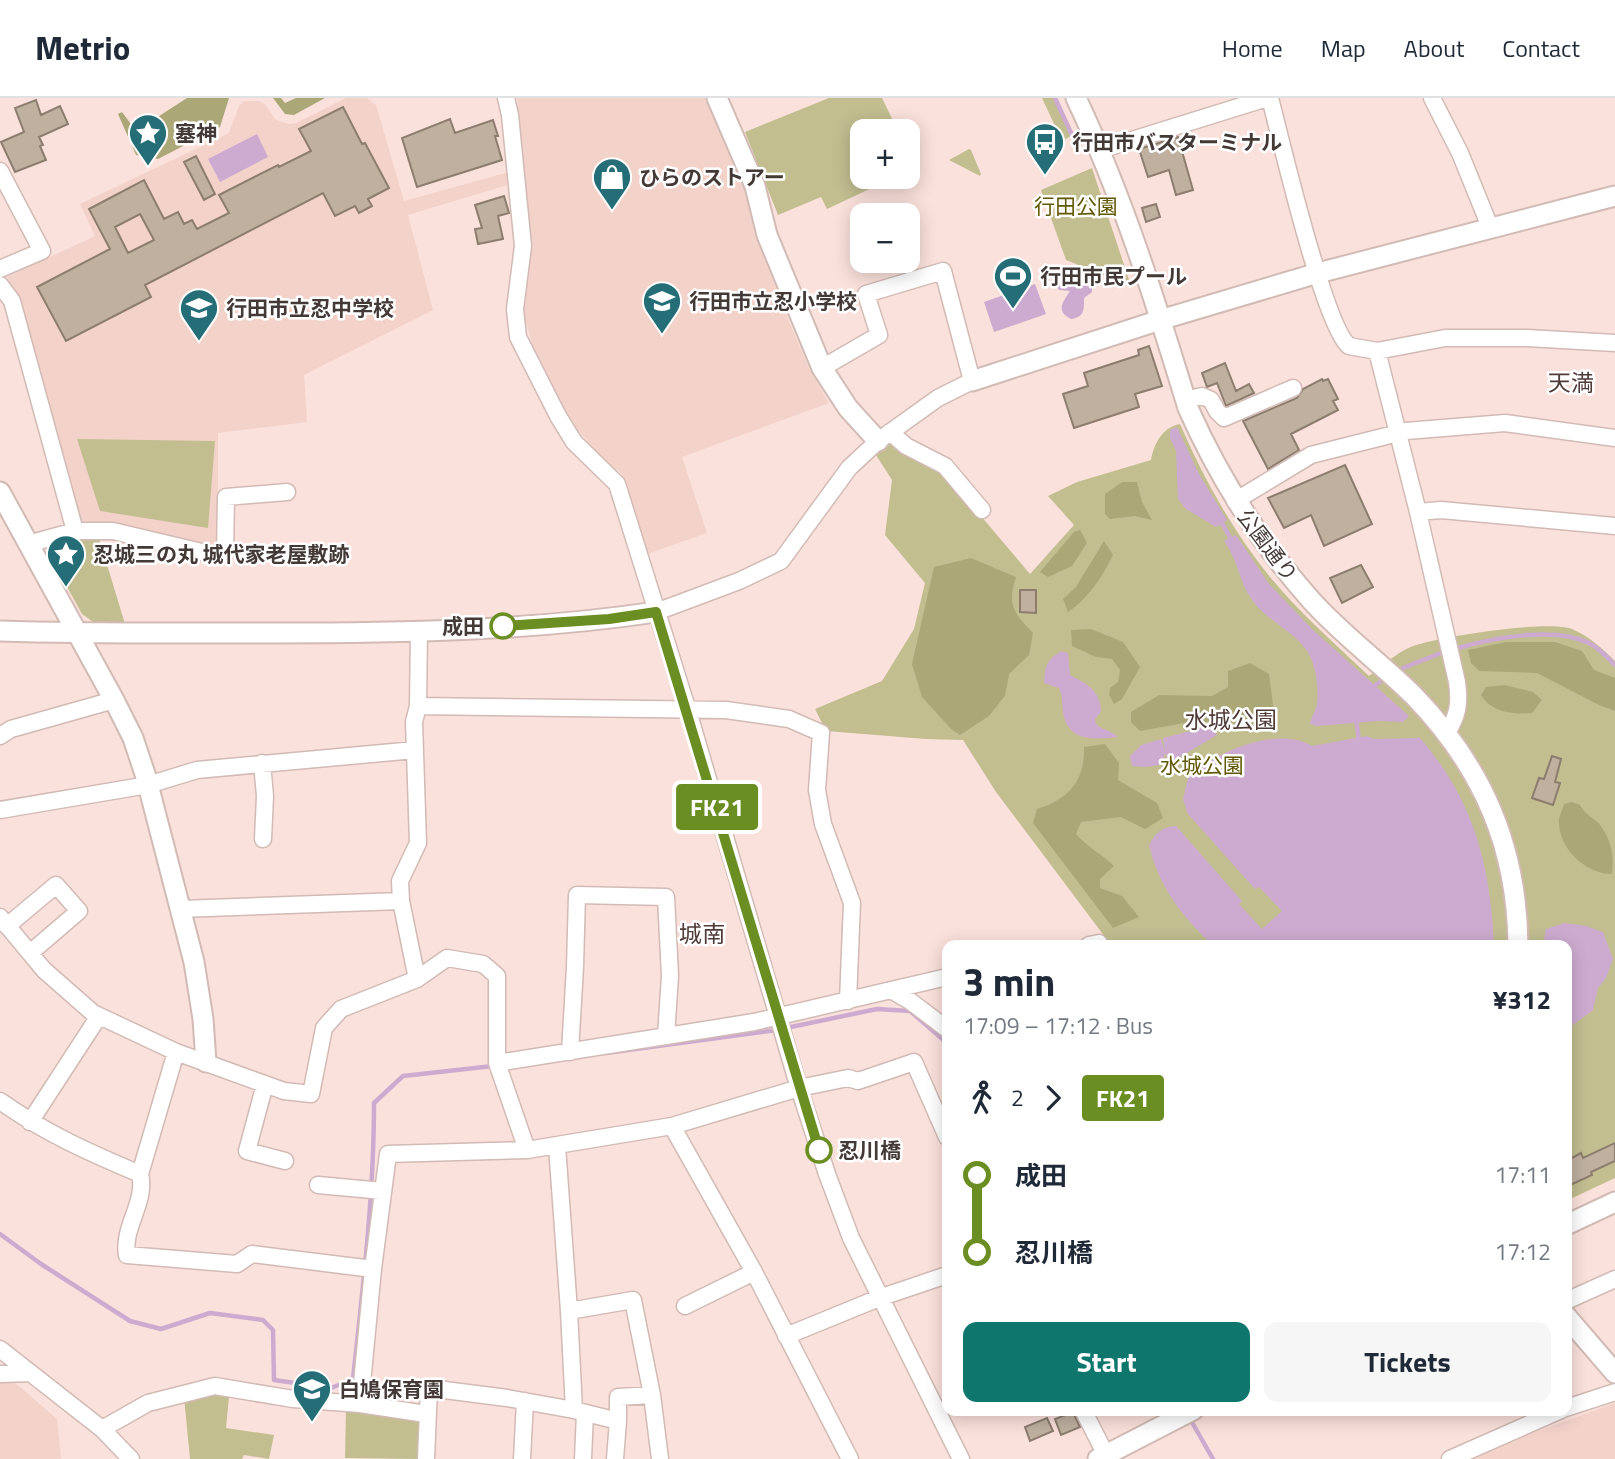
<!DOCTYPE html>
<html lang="en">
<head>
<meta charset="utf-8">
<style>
  body { margin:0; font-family:"Titillium Web","Noto Sans JP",sans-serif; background:#f6f6f7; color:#1f2937; height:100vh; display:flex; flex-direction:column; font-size:26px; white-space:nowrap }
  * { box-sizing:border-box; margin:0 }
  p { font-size:23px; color:#747a83 }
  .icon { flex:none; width:38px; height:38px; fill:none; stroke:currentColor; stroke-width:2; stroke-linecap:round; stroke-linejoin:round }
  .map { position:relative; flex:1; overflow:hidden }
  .panel { position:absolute; left:942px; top:842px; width:630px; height:476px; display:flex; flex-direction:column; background:#fff; border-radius:14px; box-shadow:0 4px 18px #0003 }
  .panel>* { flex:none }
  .badge { padding:0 14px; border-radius:5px; font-size:24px; line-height:46px }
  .controls { position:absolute; left:850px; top:21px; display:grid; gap:14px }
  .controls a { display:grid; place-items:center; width:70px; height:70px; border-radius:14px; background:#fff; box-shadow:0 4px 18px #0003; font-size:35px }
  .map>.badge { position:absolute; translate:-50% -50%; box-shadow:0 0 0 4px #fff }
  .legs { display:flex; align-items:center; gap:10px; height:77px; padding:0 21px; font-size:23px }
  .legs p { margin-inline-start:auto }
  .overview { display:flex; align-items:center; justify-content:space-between; height:119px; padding:0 21px }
  h1 { font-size:38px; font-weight:700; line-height:52px }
  .primary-button { display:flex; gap:14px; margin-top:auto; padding:14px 21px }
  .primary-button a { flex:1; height:80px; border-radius:14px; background:#0f766e; color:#fff; font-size:28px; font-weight:700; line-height:80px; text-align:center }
  .primary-button a+a { background:#f6f6f7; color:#1f2937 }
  ul { padding:0 21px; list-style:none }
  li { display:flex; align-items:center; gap:24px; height:77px; font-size:26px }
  li i { display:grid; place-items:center; width:10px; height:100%; margin:0 9px; background:currentColor }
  li i::after { content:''; width:18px; height:18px; margin:-9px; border:5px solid; border-radius:50%; background:#fff }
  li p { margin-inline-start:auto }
  li:first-child i { background:linear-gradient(#0000 50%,currentColor 0) }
  li:last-child i { background:linear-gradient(currentColor 50%,#0000 0) }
  header { display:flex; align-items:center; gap:42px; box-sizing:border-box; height:98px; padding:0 35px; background:#fff; border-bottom:2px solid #e0e1e3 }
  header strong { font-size:33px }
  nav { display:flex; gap:38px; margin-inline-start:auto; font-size:24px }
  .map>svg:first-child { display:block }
</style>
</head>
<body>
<header>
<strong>Metrio</strong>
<nav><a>Home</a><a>Map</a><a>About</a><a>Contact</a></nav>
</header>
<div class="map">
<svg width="1615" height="1361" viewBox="0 0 1615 1361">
  <rect width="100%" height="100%" fill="#fbe1dc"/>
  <path fill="#f3d2ca" d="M346,0H367L376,7L404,103L509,74L511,86L408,117L433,212L304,277L307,324L218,335V451L81,429L7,179L95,138L80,106L229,35L239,8L244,3H259L265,6L276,22L289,26L296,25Z
    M517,0H707L743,84L754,135L790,226L809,270L829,305L682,359L707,435L647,456L622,376L601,359L577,331L547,283L533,249L524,217L531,148Z
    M0,1282H12L57,1321L61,1361H0Z
    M1615,1305V1361H1472L1511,1343Z"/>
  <path fill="#c2be90" d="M829,0H882L898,33H863V79H895L827,111L821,99L778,117L745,34Z
    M1042,0H1053L1071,38L1062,43Z
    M969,51L971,52L981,76L980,78L949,62Z
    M1092,70L1131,188L1066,162L1041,92Z
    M1180,326C1204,381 1232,432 1270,479C1300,515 1335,546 1369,578C1383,567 1396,555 1413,548C1442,538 1546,522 1572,531C1589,538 1603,551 1615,563V1080L1566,1103V847H1111L996,694L963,642L926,641L826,633L815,611L882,583L914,531L925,485L885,437L892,382L876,357L890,346L942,372L1030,476L1074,427L1048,398L1077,384L1151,362C1154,345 1163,329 1180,326Z
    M77,341L215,343L208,430L100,413Z
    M80,440H99L125,526H96L82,516L45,449Z
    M201,1296L229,1299L226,1330L274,1337L269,1361L244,1357L242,1361H190L184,1299Z
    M346,1311L421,1319L418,1361L345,1360Z"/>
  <path fill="#aca777" d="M187,0H229L220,29L158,61L136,57L118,16L122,14L136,33Z
    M273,0H281L285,5L296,0H325L294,17L285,16Z
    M1122,384H1137L1142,404L1152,422L1135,418L1110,421L1105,416V396Z
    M1080,432L1087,445L1072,468L1048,479L1040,474L1074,434Z
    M1104,443L1113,457C1102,479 1089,500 1068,514L1063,501L1076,489Z
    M971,460L1016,479C1007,507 1013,514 1033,535L1029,557L1009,576L1005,598L989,618L960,637L951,631L922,599L912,566L934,469Z
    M1091,531L1123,544L1140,569L1122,601L1114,606L1109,597L1110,590L1118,584L1120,572L1112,561L1096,559L1072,548L1071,532Z
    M1506,544H1555L1582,553L1594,572L1615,580V613L1599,607L1537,575L1479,573L1471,565L1468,552Z
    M1250,565L1269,576L1274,614L1270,624L1250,631L1225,623L1190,624L1140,633L1131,624V614L1159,597L1212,598L1228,589V573Z
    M1504,587L1533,594L1542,602L1532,615C1513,617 1491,614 1481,597L1486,589Z
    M1105,646L1119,665L1118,682L1157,705L1163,720L1145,731L1121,719L1081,724L1076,736C1087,749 1102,756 1114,768L1100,781V790L1122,798L1139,819L1113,830L1033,725L1037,711C1069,701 1085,683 1084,649Z
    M1572,704L1580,707C1586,718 1593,719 1600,727C1612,743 1614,758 1612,776C1586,776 1558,751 1559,722C1559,718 1563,711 1564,706Z"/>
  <path fill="#cdabd0" d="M257,36L268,59L220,84L208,61Z
    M1078,171L1083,174L1079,184L1088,185L1092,189V194L1084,200C1084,211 1085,219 1071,221C1055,213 1063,204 1070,193L1059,192L1053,183L1055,177C1064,173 1065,179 1072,181Z
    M1035,186L1046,216L994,234L984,204Z
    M1177,329L1199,376L1227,422L1216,429L1186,411L1178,401L1176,353L1170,340V332Z
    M1236,437L1269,486L1313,532L1409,618L1403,624L1379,623L1317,628L1310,626C1311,619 1316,613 1317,606C1319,589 1316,563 1304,549C1289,530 1262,520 1249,497C1238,479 1238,462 1224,443Z
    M1061,553L1068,555L1070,577C1087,586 1101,593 1101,614L1095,621C1095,632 1111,631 1118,639C1097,641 1071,645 1064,619C1061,609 1064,600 1059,590L1044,585C1045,567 1047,562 1061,553Z
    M1206,629L1212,630L1217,637L1168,666L1166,656L1164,657L1165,666L1146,669L1132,668L1130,658L1141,647L1161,641L1165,653L1163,640Z
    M1367,638L1374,641L1420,640C1474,703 1490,765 1494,847H1213C1182,819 1159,789 1149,747C1156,735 1161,729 1176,728L1242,803L1239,806L1262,831L1282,813L1259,789L1255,791L1188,716L1183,701L1189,676C1218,654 1278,627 1312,648Z
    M1565,825L1586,828L1603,834L1613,861L1606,880L1598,890L1593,912L1566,932V847H1543L1546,831Z"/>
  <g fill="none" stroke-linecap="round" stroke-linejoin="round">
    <path stroke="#cdabd0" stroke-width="4.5" d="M1055,0L1072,37
      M1222,425L1232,443
      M1458,550C1493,540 1555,528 1589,545C1599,550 1607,559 1615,567
      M1403,570L1441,555
      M1371,590L1380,584
      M1356,620L1359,643
      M786,930L877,911L910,913L947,945
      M606,955L777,932
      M0,1136L41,1166L130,1223L161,1231L210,1215L263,1222L273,1232L274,1282L331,1290L353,1281C363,1189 374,1097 374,1005L403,978L493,968
      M1189,1319L1213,1361"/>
  </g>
  <path fill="#bfb0a0" stroke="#8c7d6e" stroke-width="2" fill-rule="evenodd" d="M36,2L41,17L60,8L68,26L39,39L43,47L40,48L46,62L15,74L1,44L24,34L15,10Z
    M343,9L362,46L365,45L389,90L368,101L372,108L359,115L355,108L335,118L323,95L145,187L151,199L66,243L37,189L110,151L89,111L144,82L164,121L178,114L184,126L192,122L197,131L229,115L219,97L278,67L279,69L311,53L299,31ZM140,116L154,142L128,155L115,129Z
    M450,21L455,35L493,22L498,38H495L502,62L417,89L402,40Z
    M1178,39L1193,92L1176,97L1169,72L1148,79L1139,51Z
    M196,58L215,96L204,102L184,64Z
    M504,98L509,115L498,118L503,141L478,146L475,131L482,130L475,107Z
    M1156,106L1160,119L1146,124L1142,110Z
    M1149,248L1162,288L1135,296L1139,309L1074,330L1063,296L1088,288L1084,275L1139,257L1138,252Z
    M1225,265L1236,293L1249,286L1254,295L1226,308L1217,285L1207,289L1202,275Z
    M1322,281L1323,283L1328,281L1338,301L1333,303L1338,312L1291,336L1299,352L1268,371L1243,323L1297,300L1303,291Z
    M1345,367L1372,426L1324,448L1311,417L1284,430L1268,400Z
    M1361,467L1373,489L1342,505L1330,480Z
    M1020,492H1036V515L1020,514Z
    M1552,658L1561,661L1555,684L1560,685L1553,707L1532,700L1539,680L1544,681Z
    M1615,1045V1063L1591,1074L1592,1077L1566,1089V1063L1581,1055L1583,1060Z
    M1073,1314L1080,1329L1061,1337L1055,1321Z
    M1047,1320L1053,1333L1030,1343L1025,1329Z"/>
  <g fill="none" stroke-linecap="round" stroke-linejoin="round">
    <g stroke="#d2bab5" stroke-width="19">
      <path id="minor" d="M506,0L510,17L523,148L515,211L518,239L558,318L574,344L617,386L688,613L799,990L827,1076L851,1140L961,1361
        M1270,0C1281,42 1324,228 1349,248L1377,253L1445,240H1527L1615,245
        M1432,0L1460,55L1490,129
        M1100,52L1267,0
        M0,73L42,153L0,171
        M0,187L12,203L75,433
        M1377,253L1418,414L1457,584C1460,606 1458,617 1447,635
        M1185,302L1202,298L1211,302L1217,313L1224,320L1293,290
        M890,334L906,348L945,368L982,412
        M1235,403L1311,357L1406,333L1505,325L1615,340
        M1418,414L1441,412L1615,428
        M28,446L75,433H113L210,456H225L226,399L287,394
        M656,514L739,483L781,463L849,370L878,343L938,300L972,283L943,173L866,196L879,237L822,270
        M418,608L726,612L789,621L821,635L817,692L823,726L852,805L848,903
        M0,638L11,631L114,602
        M262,665L265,698L263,741
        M0,712L148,687L197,672L415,652
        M401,803L417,881L447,860L483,866L497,878V965L527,1052
        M181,811L401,803L400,783L418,745L414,624L418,608L419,533
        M0,819L44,872L93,915L176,954L284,993L311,996L324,930L341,911L417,881
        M7,828L56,787L79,813L30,855
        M1089,847L1099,845
        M891,892L910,903L947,931
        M570,954L575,869L577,797L666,799L670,878L666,938
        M497,965L754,924L947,879
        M265,986L247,1053L285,1063
        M0,1003C47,1036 88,1054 140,1076C147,1104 122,1129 127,1157L237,1166L252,1156L373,1171
        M30,1024L99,918
        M672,1028L799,990L848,980L858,983L914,964L947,1039
        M557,1048L569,1213L633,1202L652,1297
        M140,1076L176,954
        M318,1087L383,1093
        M1566,1203L1615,1181
        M685,1208L754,1174
        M569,1213L574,1312L618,1323V1299L652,1297L660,1361
        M786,1238L879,1200L947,1177
        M0,1251L102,1331L131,1361
        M0,1276L30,1275
        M360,1306L373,1171L388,1056L527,1052L672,1028L754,1174L850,1361
        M1566,1310L1615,1294
        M1083,1312L1106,1357
        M102,1331L148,1305L215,1288L293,1301L360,1306L426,1316
        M426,1361L429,1290L507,1300L574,1312
        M522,1361L525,1303
        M583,1361L585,1315
        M615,1361L618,1323
        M1450,1361L1561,1312"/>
    </g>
    <g stroke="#d2bab5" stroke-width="23">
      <path id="tertiary" d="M717,0L755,88L767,137L822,270L848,310L878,343
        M1076,0C1123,99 1156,205 1188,310C1219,380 1259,443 1310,501C1342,537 1381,565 1415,599C1483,670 1517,749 1518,847
        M972,283L1160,222L1318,175L1615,98
        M0,394L114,602L133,640L146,679L194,864L203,921L206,964
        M0,533C90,536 180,535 270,535C398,535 529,533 656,514
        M1566,1127L1615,1104
        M1566,1218L1615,1275
        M1098,1361L1193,1312"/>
    </g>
    <use href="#minor" stroke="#fff" stroke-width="16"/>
    <use href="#tertiary" stroke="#fff" stroke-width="19"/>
  </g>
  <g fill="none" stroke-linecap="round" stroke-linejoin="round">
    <g stroke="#fff" stroke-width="16">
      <path id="line-1" d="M503,528L609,521L656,514L819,1052"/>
    </g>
    <use href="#line-1" stroke="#6b8e23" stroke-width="10"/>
  </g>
  <defs>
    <g id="sight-pin" transform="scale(2.0125)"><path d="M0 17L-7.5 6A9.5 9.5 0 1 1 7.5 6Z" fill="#256e78" stroke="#fff"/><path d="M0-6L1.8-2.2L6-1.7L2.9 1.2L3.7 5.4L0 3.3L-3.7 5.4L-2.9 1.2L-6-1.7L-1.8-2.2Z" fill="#fff"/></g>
    <g id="bus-pin" transform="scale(2.0125)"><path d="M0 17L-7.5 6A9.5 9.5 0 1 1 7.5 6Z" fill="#256e78" stroke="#fff"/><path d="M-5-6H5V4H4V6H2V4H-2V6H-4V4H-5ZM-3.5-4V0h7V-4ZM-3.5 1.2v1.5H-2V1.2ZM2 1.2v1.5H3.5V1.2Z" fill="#fff"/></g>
    <g id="shop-pin" transform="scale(2.0125)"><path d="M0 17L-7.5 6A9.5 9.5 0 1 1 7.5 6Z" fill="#256e78" stroke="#fff"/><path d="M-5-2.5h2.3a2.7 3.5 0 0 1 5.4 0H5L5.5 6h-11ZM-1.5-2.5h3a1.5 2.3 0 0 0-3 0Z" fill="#fff"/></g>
    <g id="stadium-pin" transform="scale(2.0125)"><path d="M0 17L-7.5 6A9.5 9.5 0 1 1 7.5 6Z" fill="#256e78" stroke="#fff"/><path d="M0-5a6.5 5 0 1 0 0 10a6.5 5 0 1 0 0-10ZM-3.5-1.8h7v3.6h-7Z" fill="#fff"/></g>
    <g id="school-pin" transform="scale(2.0125)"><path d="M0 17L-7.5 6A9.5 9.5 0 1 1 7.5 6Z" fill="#256e78" stroke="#fff"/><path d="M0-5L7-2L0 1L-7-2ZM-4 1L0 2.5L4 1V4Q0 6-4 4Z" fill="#fff"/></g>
  </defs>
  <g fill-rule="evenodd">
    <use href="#sight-pin" x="148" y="35"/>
    <use href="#bus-pin" x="1045" y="44"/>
    <use href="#shop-pin" x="612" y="79"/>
    <use href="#stadium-pin" x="1013" y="178"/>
    <use href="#school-pin" x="662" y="203"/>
    <use href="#school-pin" x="199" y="210"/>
    <use href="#sight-pin" x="66" y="456"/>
    <use href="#school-pin" x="312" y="1291"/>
  </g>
  <g fill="#fff" stroke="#6b8e23" stroke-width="3.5">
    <circle cx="503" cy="528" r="12"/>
    <circle cx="819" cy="1052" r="12"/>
  </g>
  <g text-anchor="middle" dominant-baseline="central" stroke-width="5" stroke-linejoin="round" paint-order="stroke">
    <g font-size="21" font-weight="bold" fill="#433937" stroke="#fff" text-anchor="start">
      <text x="175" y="35">塞神</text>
      <text x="1072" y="44">行田市バスターミナル</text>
      <text x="639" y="79">ひらのストアー</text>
      <text x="1040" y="178">行田市民プール</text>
      <text x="689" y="203">行田市立忍小学校</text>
      <text x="226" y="210">行田市立忍中学校</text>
      <text x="93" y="456">忍城三の丸 城代家老屋敷跡</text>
      <text x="339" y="1291">白鳩保育園</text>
    </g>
    <g font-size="21" fill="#615803" stroke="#fff">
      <text x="1076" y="108">行田公園</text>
      <text x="1202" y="667">水城公園</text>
    </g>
    <g font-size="21" fill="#433937" stroke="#fff">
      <text transform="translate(1268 447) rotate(53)">公園通り</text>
    </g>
    <g font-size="21" font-weight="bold" fill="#433937" stroke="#fff" text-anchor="end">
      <text x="484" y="528">成田</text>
      <text x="838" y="1052" text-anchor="start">忍川橋</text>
    </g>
    <g font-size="23" fill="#4f3b37" stroke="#fff">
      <text x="1571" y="284">天満</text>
      <text x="1231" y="621">水城公園</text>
      <text x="702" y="835">城南</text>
    </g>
  </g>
</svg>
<div class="controls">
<a>+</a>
<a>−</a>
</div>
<b class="badge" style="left:717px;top:709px;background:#6b8e23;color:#fff">FK21</b>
<section class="panel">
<div class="overview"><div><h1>3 min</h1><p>17:09 – 17:12 · Bus</p></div><b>¥312</b></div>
<div class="legs"><svg class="icon" aria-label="walk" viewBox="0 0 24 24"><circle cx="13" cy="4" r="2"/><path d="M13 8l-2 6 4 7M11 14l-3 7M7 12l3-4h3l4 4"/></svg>2<svg class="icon" aria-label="forward" viewBox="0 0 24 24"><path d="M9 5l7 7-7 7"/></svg><b class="badge" style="background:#6b8e23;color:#fff">FK21</b></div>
<ul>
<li><i style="color:#6b8e23"></i><b>成田</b><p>17:11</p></li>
<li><i style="color:#6b8e23"></i><b>忍川橋</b><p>17:12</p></li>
</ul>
<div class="primary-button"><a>Start</a><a>Tickets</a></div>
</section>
</div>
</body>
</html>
